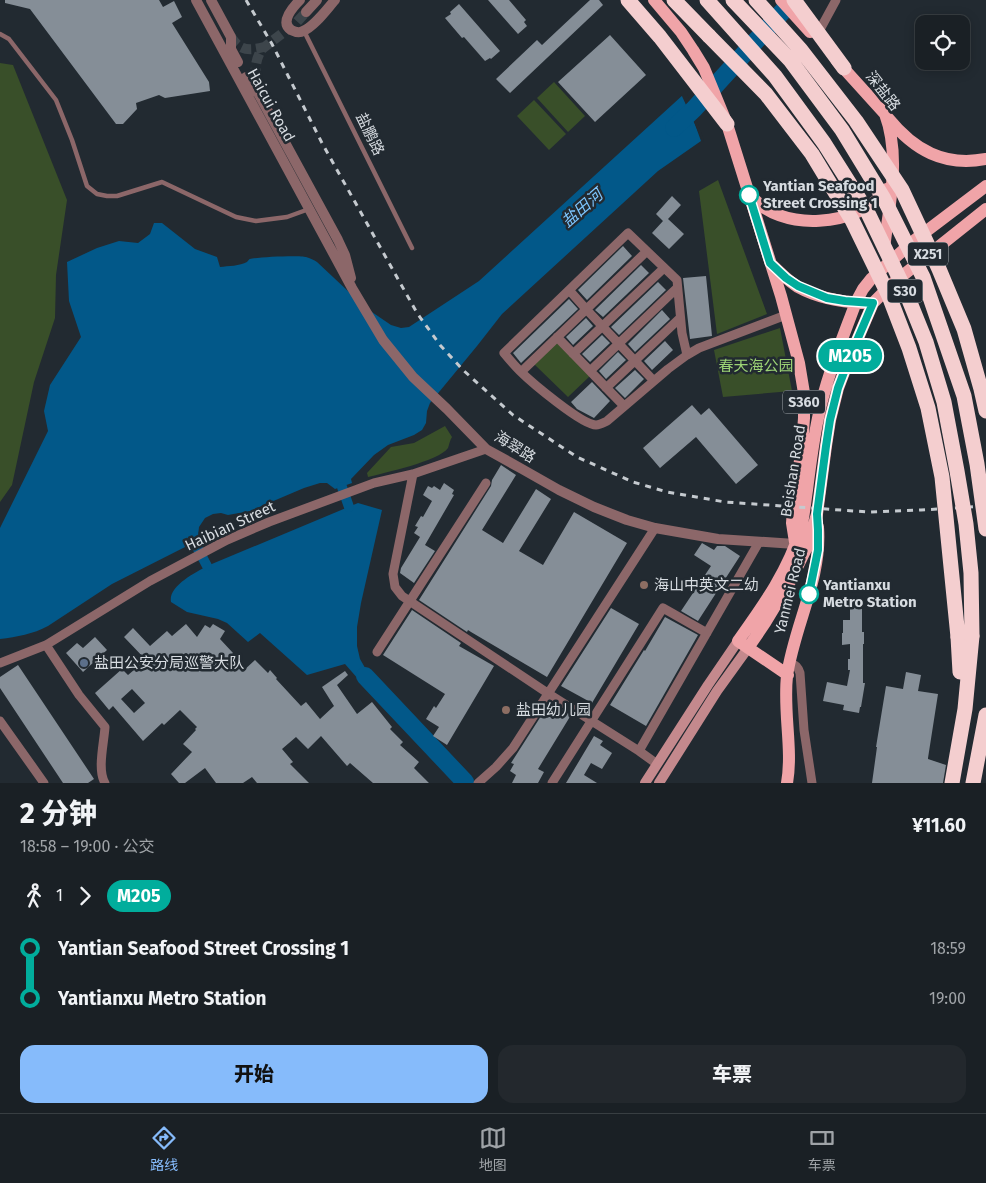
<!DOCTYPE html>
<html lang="zh">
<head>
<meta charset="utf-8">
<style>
  body { margin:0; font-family:"Fira Sans","Noto Sans SC",sans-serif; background:#23282d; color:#f1f3f6; height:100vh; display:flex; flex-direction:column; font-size:19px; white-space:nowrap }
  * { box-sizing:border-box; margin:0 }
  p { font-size:16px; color:#9fa3a7 }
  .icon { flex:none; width:28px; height:28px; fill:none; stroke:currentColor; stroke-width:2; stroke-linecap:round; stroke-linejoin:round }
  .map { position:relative; height:783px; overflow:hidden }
  .details { display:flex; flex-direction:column; background:#1a2025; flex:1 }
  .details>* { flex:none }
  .badge { padding:0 10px; border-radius:16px; font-size:18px; line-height:32px }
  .fabs { position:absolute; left:915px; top:15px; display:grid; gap:10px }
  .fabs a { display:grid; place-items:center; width:55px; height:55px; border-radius:10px; background:#1a2025; box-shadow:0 2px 12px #0003,0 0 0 1px #383e42; font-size:25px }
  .map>.badge { position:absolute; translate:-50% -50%; box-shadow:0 0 0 2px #fff }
  .legs { display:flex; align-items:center; gap:8px; height:55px; padding:0 20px; font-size:16px }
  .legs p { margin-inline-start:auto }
  .head { display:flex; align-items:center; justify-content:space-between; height:85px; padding:0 20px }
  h1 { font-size:28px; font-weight:800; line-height:38px }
  .primary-button { display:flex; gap:10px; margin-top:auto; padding:10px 20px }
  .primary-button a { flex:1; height:58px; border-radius:15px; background:#86bbfb; color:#111; font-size:20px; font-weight:800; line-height:58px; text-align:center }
  .primary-button a+a { background:#23282d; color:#f1f3f6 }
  ul { padding:0 20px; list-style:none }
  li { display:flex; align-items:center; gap:18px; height:50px; font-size:19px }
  li i { display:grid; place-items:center; width:8px; height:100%; margin:0 6px; background:currentColor }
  li i::after { content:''; width:12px; height:12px; margin:-6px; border:4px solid; border-radius:50%; background:#1a2025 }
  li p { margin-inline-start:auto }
  li:first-child i { background:linear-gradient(#0000 50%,currentColor 0) }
  li:last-child i { background:linear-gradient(currentColor 50%,#0000 0) }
  .tabs { display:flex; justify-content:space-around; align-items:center; height:70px; border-top:1px solid #383e42; background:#1a2025; font-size:14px; color:#9fa3a7 }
  .tabs a { display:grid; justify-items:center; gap:2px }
  .tabs .on { color:#86bbfb }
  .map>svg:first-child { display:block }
</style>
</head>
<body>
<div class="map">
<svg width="986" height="783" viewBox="0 0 986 783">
  <rect width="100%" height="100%" fill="#222a31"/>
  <path fill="#394f29" d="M0,63L13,65L67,200L56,275L55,318L34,382L12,485L0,502Z
    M554,82L585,116L568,132L537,98Z
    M534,100L566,134L549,150L517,116Z
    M718,180L767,314L717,334L699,191Z
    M780,328L792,391L723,397L714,350Z
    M556,342L590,376L568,397L534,364Z
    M445,426L452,437C450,440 449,445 448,448C439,461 384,473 368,477L367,473L391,447L414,443Z"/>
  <path fill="#025889" d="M684,94L701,141L658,171L502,314L477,346L430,403L427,411L426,423L422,430L414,435L388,445L374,455L351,479L352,483L335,489L327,483H320L304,488L250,511L228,515L221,513L213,514L205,518L199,527L198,536L202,546L196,550L191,544L112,584L48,626C33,634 17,637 0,639V528L48,431L44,411L50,385L81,337L69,301L67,262L97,248L119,241L138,243L150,234L154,223H162L195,249L217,257L220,267C228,266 240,266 247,262C248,261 249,259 250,259C256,257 300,255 306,257C310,258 314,260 317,262L366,308L391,325L401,328L409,327L479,281Z
    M358,503L382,510L361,603L357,627V646L360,659L368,673L359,680L345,664L307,675L260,633L248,642L227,623L218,619L187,612L171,602C168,586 195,573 207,566Z"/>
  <path fill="#222a31" d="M684,92L687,94L704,140L703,142L681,94Z"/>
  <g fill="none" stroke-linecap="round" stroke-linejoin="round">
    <path stroke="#025889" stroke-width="10" d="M342,487L349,507
      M198,549L207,566"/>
    <path stroke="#025889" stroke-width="18" d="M674,128L694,109L793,0
      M365,676L465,782"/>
  </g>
  <path fill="#858e97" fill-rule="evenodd" d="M5,0H159L163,7L174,1L182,17L172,23L209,82L210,91L165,98L159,95L136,103L137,109L123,124H116L30,9L5,3Z
    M488,0H509L526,20L524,22L527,26L518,34Z
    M590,0H599L603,5L510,93L496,79L537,40L542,45Z
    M459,4L500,51L491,59L490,58L485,61L464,37L462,38L445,18L451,14L450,12Z
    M610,35L646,75L595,122L558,82Z
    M672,196L681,205L668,219L684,234L669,249L652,233L663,221L656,214Z
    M623,246L632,256L587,300L578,290Z
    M641,265L649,273L603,317L595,310Z
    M706,276L712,336L690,339L683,278Z
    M658,282L666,290L619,335L611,327Z
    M569,299L578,309L521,363L513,353Z
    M662,310L670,319L635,352L628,344Z
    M586,318L593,326L573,345L566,337Z
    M602,335L610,343L590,362L582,354Z
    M665,341L673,350L652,370L644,361Z
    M618,352L626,360L606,379L599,371Z
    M635,370L644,379L625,398L615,388Z
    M592,382L610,401L594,418L577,409L571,402Z
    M692,405L701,415L709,408L758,465L736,484L696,437L660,468L643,448Z
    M501,465L516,475L482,530L503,543L536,489L551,499L519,551L543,565L574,512L627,543L547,677L471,632L468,630L467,632L419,600L491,486L492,480Z
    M444,483L454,490L452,494L454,495L425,545L435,551L414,583L400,573L401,568L420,537L414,533L418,527L415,526L421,516L423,517L432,501L423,495L428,486L432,488L434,486L440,490Z
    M702,543L714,550L717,546H725L740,556L698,621L681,611L711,566L694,555Z
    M850,607H862V632H864V644H863V683H865L861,707H860L859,713L843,710L844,705L823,701L827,682L847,686L850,670H848V659H850V644L842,645V633H843V620H850Z
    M611,608L639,624L592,703L561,686Z
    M412,610L461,643L459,646L494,666L447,745L433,736L439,727L426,719L434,706L436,708L445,694L383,655Z
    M665,617L698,635L646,726L610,705L644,650L645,651Z
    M186,624L197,637L205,625L210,628L213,624L225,631L220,639L233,653L229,657L242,672L255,660L268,673L270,670L277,678L276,679L301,706L306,702L320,719L334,706L322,687L345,671L348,675L337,685L357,714L372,702L392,727L390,729L403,742L400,745L419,762L414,768L429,783H373L350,763L347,766L321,736L308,749L296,737L282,749L293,762L290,764L309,783H257L252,777L243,783H216L205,768L185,783H179L171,774L192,752L183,744L196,730L195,729L197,727L180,710L164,725L162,723L143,741L113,706L109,710L95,693L122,669L128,675L146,660L124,637L133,628L150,646L167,631L172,636ZM132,689L145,703L134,713L121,699Z
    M95,637L107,650L83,672L66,653L77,643L83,648Z
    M18,665L94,779L88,783H63L0,688V677Z
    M906,672L921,675L918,691L938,694L928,758V759L946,765L943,783H872L877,747H876L886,686L903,689Z
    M550,702L571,715L538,769L544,772L538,783H512L516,775L510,771L514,764L511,763Z
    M594,736L603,741L600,745L612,753L602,769L591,763L584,775L597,783H566Z"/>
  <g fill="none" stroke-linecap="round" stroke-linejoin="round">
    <path stroke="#3d454b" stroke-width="10" stroke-dasharray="10 5" stroke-linecap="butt" d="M231,37C240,51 249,51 264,47
      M258,93C255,77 253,63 262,49L297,22L306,12"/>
    <path stroke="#8c6769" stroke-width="4.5" d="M304,31L412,248
      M0,34L9,39L56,100L72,140L87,186L97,194L107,196H117L162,182L236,217L256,221L287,217L309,209"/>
    <path stroke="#8c6769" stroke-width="9" d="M817,35L836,0
      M569,290L586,309L654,381
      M557,337L624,406
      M573,354L664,268
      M687,355L682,333L677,280L628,233L504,353C509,359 514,365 520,371C531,382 582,425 596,425C600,425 603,423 607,421L668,369L687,355L699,348L786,315
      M590,371L677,288
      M521,372L647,251
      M606,388L680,318
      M413,474L393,574L395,587L402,596L549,694L639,751L657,764
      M46,645L79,695L105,727C104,743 97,770 105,783
      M377,652L486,483
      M0,663L46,645L150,581L227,540L269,522L374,483L413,474L486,449
      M790,663C796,665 798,667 800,673L804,730L812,783
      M0,721L44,783
      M639,751L759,542
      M478,783L496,767L513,748L655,528
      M552,783L663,608L707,633"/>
    <path stroke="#8c6769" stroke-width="10" d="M196,0L352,288L383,340L413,377L447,409L486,449L522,469L559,490L594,507L627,520L655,528L718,539L795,544
      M211,0L231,37V49L238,62
      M300,0C294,6 279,22 291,30C295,32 300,33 303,31C314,27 327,9 335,0
      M306,12L317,0
      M246,77L250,86L258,93L338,240L345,255L351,278"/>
    <path stroke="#c4898d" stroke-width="10" d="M645,783L708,685L738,641
      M659,783L717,691L748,648"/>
    <path stroke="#f0a4a8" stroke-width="12" d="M654,0L681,32L693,50L704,68L727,124L781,296L799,363L804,393V418L802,446L793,510L792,523L795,542
      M781,0L810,32
      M837,61L885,114C901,157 889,205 884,249
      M888,118C914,150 944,167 986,159
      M750,194C778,234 861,227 887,189
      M771,264C780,272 788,281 798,287C818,298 841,302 863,303
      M748,648L765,623L791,580L808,545L817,514L826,446L830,420L838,388L849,359L873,303L892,284L986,209
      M788,675L738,641C763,606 789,570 801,528C804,516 805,503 807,490C810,466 813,442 818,418C826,378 842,340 856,302L863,289L871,279L882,269L916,239L986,186
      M787,783C793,749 783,712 787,676C794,626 822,579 818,527"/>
    <path stroke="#f4cecf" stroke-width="15" d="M628,0L660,37L727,124
      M674,0L709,36
      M794,0L844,68
      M958,637L960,672
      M952,783L965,709L972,636
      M973,783L986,715"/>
    <path stroke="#c5cacf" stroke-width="3" stroke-dasharray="6 6" stroke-linecap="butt" d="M246,0L272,44L322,143L417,313L440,345L463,370L513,415L577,457L633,482L667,492L725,502L869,512L921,510L986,506"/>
    <path stroke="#f4cecf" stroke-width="15" d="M707,0L775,76L824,143L867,211L905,290L926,342L944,402L957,471L966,524L971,573L972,636
      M733,0L790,60L842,130L884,199L923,277L964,396L977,464L986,529
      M756,0L801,50L856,121L902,190L939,269L964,329L981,389L986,411
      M709,36L766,94L812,154L852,220L889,296L909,348L928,408L942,477L958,637"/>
  </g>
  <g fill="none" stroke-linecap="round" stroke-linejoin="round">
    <g stroke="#fff" stroke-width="11">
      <path id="line-1" d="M749,195L770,263L786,278L798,286L827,298L845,301L873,303L849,359L838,388L830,420L826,446L817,514L818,530V550L809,594"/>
    </g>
    <use href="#line-1" stroke="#01ad9c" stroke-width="8"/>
  </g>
  <g fill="#fff" stroke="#01ad9c" stroke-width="2.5">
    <circle cx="749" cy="195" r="9"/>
    <circle cx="809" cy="594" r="9"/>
  </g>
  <g fill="#8d6e63" stroke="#222a31" stroke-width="2">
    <circle cx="644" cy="585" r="5"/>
    <circle cx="506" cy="710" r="5"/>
  </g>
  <circle fill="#5c6f8a" stroke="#222a31" stroke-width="2" cx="84" cy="663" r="5"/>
  <g text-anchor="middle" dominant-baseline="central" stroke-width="5" stroke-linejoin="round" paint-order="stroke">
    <g fill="#222a31" stroke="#a1a7ac" stroke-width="1">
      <rect x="908" y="242.5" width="40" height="23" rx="4"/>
      <rect x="887.5" y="279.5" width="35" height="23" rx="4"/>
      <rect x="783" y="390.5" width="42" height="23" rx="4"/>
    </g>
    <g font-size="14" font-weight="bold" fill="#d7dce1">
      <text x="928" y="254">X251</text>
      <text x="905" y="291">S30</text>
      <text x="804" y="402">S360</text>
    </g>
    <g font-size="15" fill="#d7dce1" stroke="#222a31">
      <text transform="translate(883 91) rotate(52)">深盐路</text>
      <text transform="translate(271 105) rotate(61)">Haicui Road</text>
      <text transform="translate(370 134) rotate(64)">盐鹏路</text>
      <text transform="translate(515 447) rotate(32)">海翠路</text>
      <text transform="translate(793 471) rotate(-81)">Beishan Road</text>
      <text transform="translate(230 526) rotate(-25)">Haibian Street</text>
      <text transform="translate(790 591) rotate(-76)">Yanmei Road</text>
    </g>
    <g font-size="15" font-weight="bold" fill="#d7dce1" stroke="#222a31" text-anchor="start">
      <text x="763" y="186">Yantian Seafood<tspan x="763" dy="17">Street Crossing 1</tspan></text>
      <text x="823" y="585">Yantianxu<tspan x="823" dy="17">Metro Station</tspan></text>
    </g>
    <g font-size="15" fill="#9cd375" stroke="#222a31">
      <text x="756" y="366">春天海公园</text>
    </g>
    <g font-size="15" fill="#d7dce1" stroke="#222a31" text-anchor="start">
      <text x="654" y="585">海山中英文二幼</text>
      <text x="94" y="663">盐田公安分局巡警大队</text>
      <text x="516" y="710">盐田幼儿园</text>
    </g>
    <g font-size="16" font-style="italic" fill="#7dc6ff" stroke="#222a31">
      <text transform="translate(582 208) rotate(-41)">盐田河</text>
    </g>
  </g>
</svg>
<div class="fabs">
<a><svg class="icon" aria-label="locate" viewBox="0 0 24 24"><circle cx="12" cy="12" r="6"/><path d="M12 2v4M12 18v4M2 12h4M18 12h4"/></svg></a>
</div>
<b class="badge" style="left:850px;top:356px;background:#01ad9c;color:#fff">M205</b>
</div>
<section class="details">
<div class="head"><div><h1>2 分钟</h1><p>18:58 – 19:00 · 公交</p></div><b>¥11.60</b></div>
<div class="legs"><svg class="icon" aria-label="walk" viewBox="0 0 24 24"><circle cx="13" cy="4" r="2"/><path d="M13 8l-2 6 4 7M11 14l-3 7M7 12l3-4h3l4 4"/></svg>1<svg class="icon" aria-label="forward" viewBox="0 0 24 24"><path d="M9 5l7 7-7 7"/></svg><b class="badge" style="background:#01ad9c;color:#fff">M205</b></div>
<ul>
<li><i style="color:#01ad9c"></i><b>Yantian Seafood Street Crossing 1</b><p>18:59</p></li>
<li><i style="color:#01ad9c"></i><b>Yantianxu Metro Station</b><p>19:00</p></li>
</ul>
<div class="primary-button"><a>开始</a><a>车票</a></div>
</section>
<nav class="tabs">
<a class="on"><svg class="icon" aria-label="directions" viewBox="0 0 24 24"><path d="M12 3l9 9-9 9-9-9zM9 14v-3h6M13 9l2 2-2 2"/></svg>路线</a>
<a><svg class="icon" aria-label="map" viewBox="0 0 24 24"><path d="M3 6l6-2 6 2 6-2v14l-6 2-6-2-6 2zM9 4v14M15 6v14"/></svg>地图</a>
<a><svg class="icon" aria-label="tickets" viewBox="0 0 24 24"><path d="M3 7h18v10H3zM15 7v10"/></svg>车票</a>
</nav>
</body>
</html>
